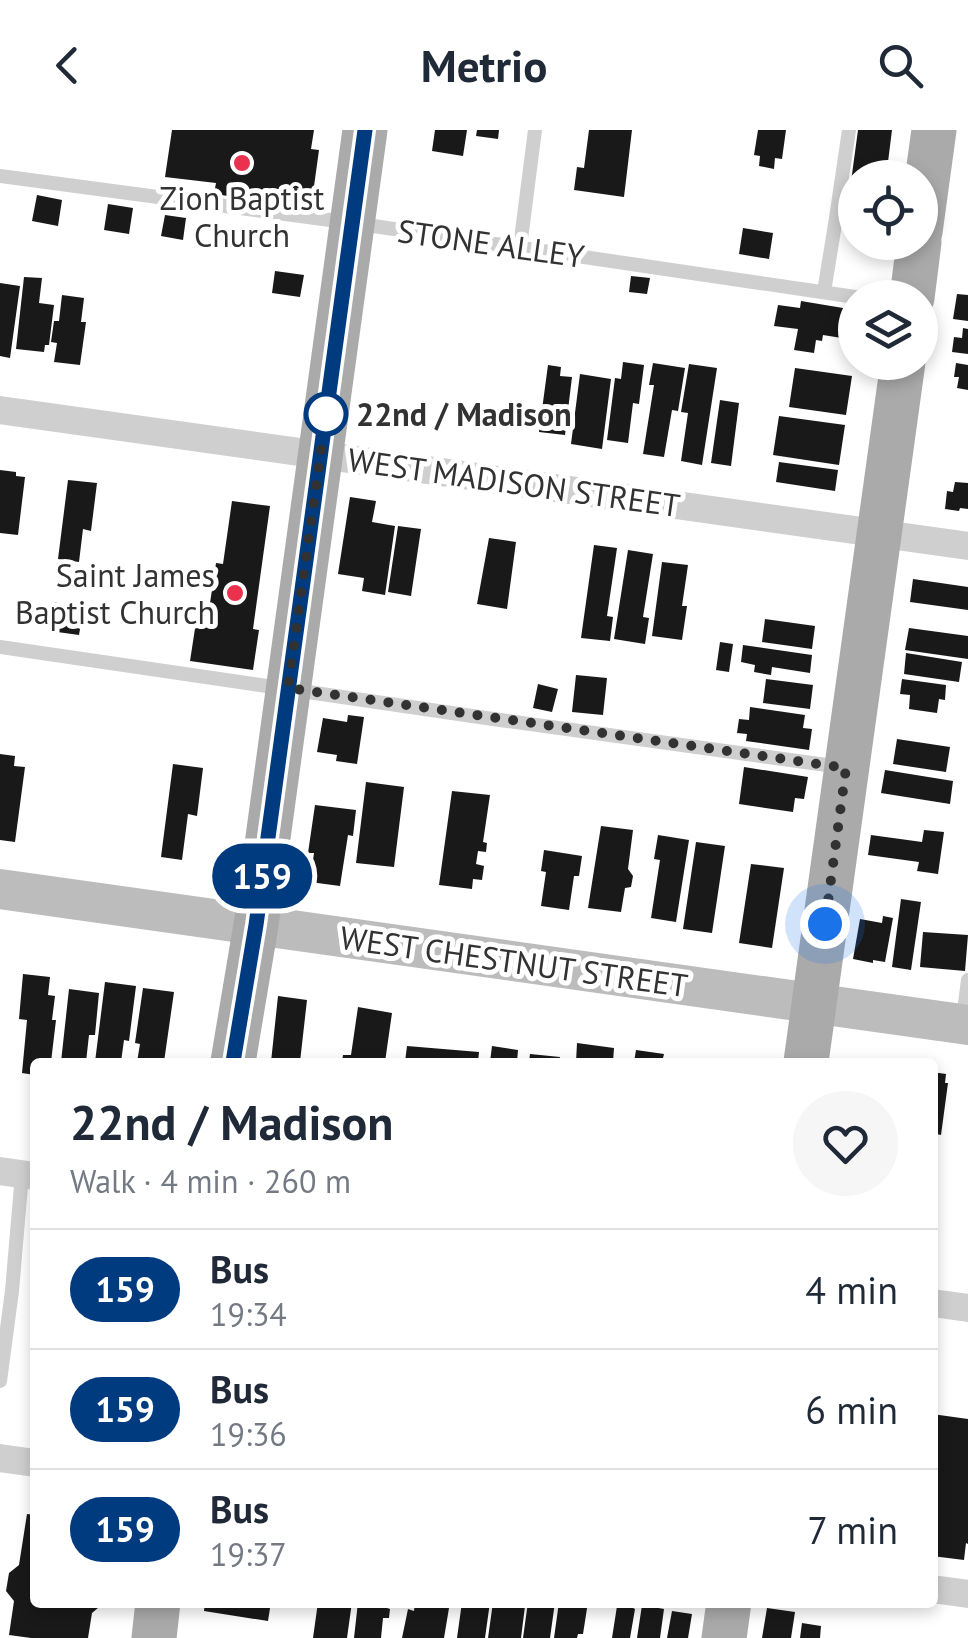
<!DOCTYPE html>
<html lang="en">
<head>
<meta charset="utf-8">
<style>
  body { margin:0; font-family:"PT Sans",sans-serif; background:#f6f6f7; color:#1f2937; height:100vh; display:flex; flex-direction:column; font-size:38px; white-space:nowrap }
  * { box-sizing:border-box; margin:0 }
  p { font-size:32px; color:#747a83 }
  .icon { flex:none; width:55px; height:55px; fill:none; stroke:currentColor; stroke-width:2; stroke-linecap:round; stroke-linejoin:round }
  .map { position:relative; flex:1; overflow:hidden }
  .drawer { position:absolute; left:30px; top:928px; width:908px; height:550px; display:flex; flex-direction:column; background:#fff; border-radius:10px; box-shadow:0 5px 15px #0003 }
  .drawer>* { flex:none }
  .badge { padding:0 20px; border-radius:32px; font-size:35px; line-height:65px }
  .fabs { position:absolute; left:838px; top:30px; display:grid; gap:20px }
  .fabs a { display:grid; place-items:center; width:100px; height:100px; border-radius:50%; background:#fff; box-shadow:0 5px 15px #0003; font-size:50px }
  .you { position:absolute; width:50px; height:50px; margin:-25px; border:8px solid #fff; border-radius:50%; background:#1a73e8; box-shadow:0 0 0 15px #1a73e833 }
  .map>.badge { position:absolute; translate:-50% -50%; box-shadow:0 0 0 5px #fff }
  .round { display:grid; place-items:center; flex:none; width:105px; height:105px; border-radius:52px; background:#f6f6f7 }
  .overview { display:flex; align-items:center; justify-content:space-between; height:170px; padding:0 40px }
  h1 { font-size:48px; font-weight:700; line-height:75px }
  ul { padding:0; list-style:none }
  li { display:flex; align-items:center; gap:30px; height:120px; padding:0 40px; border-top:2px solid #e0e1e3 }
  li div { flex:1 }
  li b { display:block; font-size:38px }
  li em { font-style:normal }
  li .badge { min-width:110px; font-weight:700; text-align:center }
  header { display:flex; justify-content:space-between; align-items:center; height:130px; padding:0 40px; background:#fff; font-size:45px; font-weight:700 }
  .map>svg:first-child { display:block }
</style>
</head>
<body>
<header><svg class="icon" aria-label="back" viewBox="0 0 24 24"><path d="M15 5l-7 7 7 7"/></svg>Metrio<svg class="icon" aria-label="search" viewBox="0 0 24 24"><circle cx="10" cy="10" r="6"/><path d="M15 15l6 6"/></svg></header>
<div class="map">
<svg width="968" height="1508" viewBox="0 0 968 1508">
  <rect width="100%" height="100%" fill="#fff"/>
  <path fill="#191919" d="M172,0H314L311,19L319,20L311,78L214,64L216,53L165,47Z
    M435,0H467L463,26L432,21Z
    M477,0H499L498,9L476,6Z
    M589,0H632L624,67L574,60L577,37L584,38Z
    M758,0H786L782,29L775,28L774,39L759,36L760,26L754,25Z
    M858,0H892L886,48H855V75L848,74Z
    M37,65L62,70L58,96L32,91Z
    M108,74L133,78L129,104L104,100Z
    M165,85L186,88L183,110L161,106Z
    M743,98L773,103L769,129L739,124Z
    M275,141L304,145L300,167L272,163Z
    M631,146L650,148L647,164L629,162Z
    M24,147L42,148L39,173L54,175L49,215H45L44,222L16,219Z
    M0,153L20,156L10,228L0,226Z
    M957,164L968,165V191L953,189Z
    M62,165L84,168L81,192H86L80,235L54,232L57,213L51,212L54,191H59Z
    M801,171L855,180L854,210L823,205L822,211L816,210L814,223L794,220L798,199L774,196L778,175L800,178Z
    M963,198L968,199V224L952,222L954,207L962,208Z
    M623,232L644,235L639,274L633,273L628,313L607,310L615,248L621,249Z
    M653,233L685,238L678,281L672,280L664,327L643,324L654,255H649Z
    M956,233L968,235V260L957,258L959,247H954Z
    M689,234L717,238L702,335L681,331L688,283L681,282Z
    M548,235L561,237L560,246L572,247L565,305L539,302Z
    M795,238L852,246L846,285L789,277Z
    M580,244L611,249L602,319L571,314Z
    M720,270L739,273L731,336L711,333Z
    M779,286L845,295L839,335L773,325Z
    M779,332L838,340L835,361L776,352Z
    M0,340L16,342V346L25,347L18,405L0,403Z
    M68,350L97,353L91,401L83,399L79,432L58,429Z
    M955,352L968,353V379L960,378L959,381L945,379L947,361L953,362Z
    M350,367L376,371L372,392L395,396L385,465L362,461L364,448L338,444Z
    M232,371L270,376L253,499L259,500L253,540L190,531L196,492L207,493L216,433L223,434Z
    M398,396L421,399L411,466L388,462Z
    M489,408L516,412L507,479L477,474Z
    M594,415L617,418L607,486L613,487L610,511L581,508Z
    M628,420L653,424L643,487L649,488L645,514L614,509Z
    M662,432L688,435L682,476H687L682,510L652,506Z
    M913,449L968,457V480L910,472Z
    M54,472L84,476L79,505L50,501Z
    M765,489L815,496L812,519L762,512Z
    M909,498L968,506V529L905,520Z
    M720,512L733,514L729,542L716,540Z
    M743,515L812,525L810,543L772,537L771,545L754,542L755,535L741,532Z
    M906,523L962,532L959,552L904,544Z
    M576,545L607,548L603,585L572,582Z
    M766,549L813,555L810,579L763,573Z
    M902,549L946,555L945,570L939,569L937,583L909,579L910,565L900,564Z
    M538,554L558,559L552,582L533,578Z
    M750,577L805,585L803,598L812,599L809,620L746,611L747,604L737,603L739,589L749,590Z
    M348,585L364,587L357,634L336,631L337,625L317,622L323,588L347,592Z
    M897,609L950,617L946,642L893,634Z
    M0,624L15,626L14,636L25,637L15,712L0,710Z
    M173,634L203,638L197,686L188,684L182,730L161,727Z
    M744,637L808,647L804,669L795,668L793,682L739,674Z
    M885,640L953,651L950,674L881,663Z
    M366,652L404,657L394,737L356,733Z
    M452,661L490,665L483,712L487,713L486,722L478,721L476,734L484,736L482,750L473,749L472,759L439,755Z
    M315,675L356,680L353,706L348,705L340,756L310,752L314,723H308Z
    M601,696L633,700L628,739L633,746L631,757L625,758L621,782L588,778Z
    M924,700L944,702L938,744L917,741L919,732L868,725L871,705L922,712Z
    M658,705L689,710L676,792L651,788L660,730L654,729Z
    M696,712L725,716L712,803L683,799Z
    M544,720L582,726L579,746H574L569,780L541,776L546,742L541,741Z
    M751,734L784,738L772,818L739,813Z
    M901,769L921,772L911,840L892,837Z
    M883,786L893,788L885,832L873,830V833L853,829L860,789L882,793Z
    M923,802L968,805L965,841L920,837Z
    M23,844L50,847L48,865L55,866L52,890H56L51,932H35V945L22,943L27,890L19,889Z
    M105,852L136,856L129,911L124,910L121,932H95Z
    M143,858L174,862L164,932H137L140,914L135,913Z
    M69,859L99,863L95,905H89L86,932H61Z
    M278,866L307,870L300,932H271Z
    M358,877L392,883L385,932H342L343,925H351Z
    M577,913L614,918L613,932H576Z
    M407,916L479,922L478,932H405Z
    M492,916L518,920L517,932H490Z
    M636,920L664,924L662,932H634Z
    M530,924L560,927L559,932H529Z
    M932,942L946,944L945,953H948L941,1005L932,1003Z
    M932,1284L968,1289V1414L966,1413L964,1430L932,1426Z
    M27,1384L35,1385V1472H105L92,1483L88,1508H31L9,1505L14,1471L6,1461L9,1443L19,1435Z
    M205,1472H271L268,1491L204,1481Z
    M318,1472H352L347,1508H313Z
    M358,1472H387V1478L390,1479L389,1488H383L381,1508H354Z
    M415,1472H450L444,1508H402L408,1479L414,1481Z
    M462,1472H490L485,1508H457Z
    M493,1472H521V1475L525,1476L521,1508H488Z
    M528,1472H555L550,1508H523Z
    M559,1472H588L583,1504H578L577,1508H554Z
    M621,1472H634L633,1478L635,1479L630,1508H612L617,1476L620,1477Z
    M642,1475L664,1479L660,1508H637Z
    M767,1478L795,1482L791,1508H762Z
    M672,1481L692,1484L688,1508H667Z
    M802,1493L821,1496L820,1508H800Z"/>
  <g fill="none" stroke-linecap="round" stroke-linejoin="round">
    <path stroke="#cfcfcf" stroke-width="14" d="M849,0L836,88L855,91
      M0,46L353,93L862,168
      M520,117L535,0
      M824,162L836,88
      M0,517L486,588L841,637
      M963,889L968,850
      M0,1251L12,1161L22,1044"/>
    <path stroke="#cfcfcf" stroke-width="28" d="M0,280L968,416
      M0,1041L35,1046
      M932,1173L968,1178
      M0,1328L35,1333
      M932,1459L968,1464"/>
    <path stroke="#bcbcbc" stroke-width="40" d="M0,759L968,895"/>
    <path stroke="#aaa" stroke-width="45" d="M920,102L934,0
      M912,168L919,112
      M233,932L256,795L365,0
      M806,932L903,232
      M154,1508L158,1472
      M724,1508L729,1472"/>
  </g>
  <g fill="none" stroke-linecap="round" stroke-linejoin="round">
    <g stroke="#fff" stroke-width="22">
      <path id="line" d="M233,932L256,795L365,0"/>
    </g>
    <use href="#line" stroke="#003b80" stroke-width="15"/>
    <path stroke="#323232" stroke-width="10" stroke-dasharray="0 18" d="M326,284L288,558L846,638L825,794"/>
  </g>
  <g fill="#eb314d" stroke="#fff" stroke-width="4">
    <circle cx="242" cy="33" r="10"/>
    <circle cx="235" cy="463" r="10"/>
  </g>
  <circle fill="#fff" stroke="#003b80" stroke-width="5" cx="326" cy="284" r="20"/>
  <g text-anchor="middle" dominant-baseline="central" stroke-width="10" stroke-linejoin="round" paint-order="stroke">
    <g font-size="32" fill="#323232" stroke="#fff">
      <text x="242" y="68">Zion Baptist<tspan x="242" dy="37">Church</tspan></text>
      <text x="215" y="445" text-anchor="end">Saint James<tspan x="215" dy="37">Baptist Church</tspan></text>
    </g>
    <g font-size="32" fill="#323232" stroke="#fff">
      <text transform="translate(491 113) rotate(8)">STONE ALLEY</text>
      <text transform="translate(514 352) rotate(8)">WEST MADISON STREET</text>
      <text transform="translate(514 831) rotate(8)">WEST CHESTNUT STREET</text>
    </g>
    <g font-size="32" font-weight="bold" fill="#323232" stroke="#fff" text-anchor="start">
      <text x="356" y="284">22nd / Madison</text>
    </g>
  </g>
</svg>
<div class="fabs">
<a><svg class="icon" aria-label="locate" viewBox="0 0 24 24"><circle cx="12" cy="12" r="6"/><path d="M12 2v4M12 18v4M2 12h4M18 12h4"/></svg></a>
<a><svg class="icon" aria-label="layers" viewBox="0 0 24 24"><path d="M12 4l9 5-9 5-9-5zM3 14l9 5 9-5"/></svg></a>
</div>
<div class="you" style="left:825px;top:794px"></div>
<b class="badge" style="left:262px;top:746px;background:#003b80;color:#fff">159</b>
<section class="drawer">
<div class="overview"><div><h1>22nd / Madison</h1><p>Walk · 4 min · 260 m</p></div><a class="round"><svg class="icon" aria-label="heart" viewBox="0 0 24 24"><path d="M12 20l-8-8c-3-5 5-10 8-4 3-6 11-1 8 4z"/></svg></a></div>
<ul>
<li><span class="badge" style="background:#003b80;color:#fff">159</span><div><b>Bus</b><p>19:34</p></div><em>4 min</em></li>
<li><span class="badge" style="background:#003b80;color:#fff">159</span><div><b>Bus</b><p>19:36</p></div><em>6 min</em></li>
<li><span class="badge" style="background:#003b80;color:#fff">159</span><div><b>Bus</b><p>19:37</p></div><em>7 min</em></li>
</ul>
</section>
</div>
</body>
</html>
